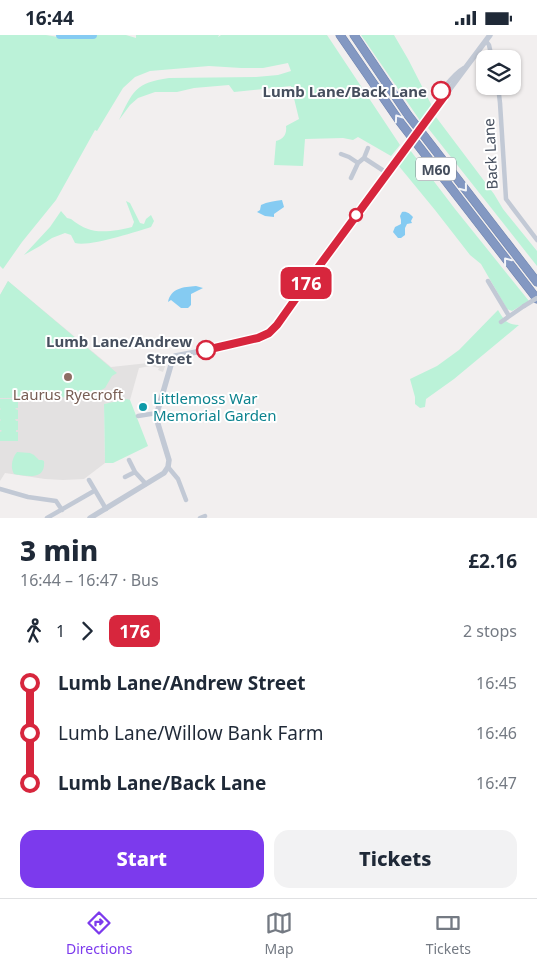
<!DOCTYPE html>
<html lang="en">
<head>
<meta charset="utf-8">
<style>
  body { margin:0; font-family:"Noto Sans",sans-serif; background:#f2f2f3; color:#1f2937; height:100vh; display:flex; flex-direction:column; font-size:19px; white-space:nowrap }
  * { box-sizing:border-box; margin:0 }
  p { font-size:16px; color:#747a83 }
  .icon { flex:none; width:28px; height:28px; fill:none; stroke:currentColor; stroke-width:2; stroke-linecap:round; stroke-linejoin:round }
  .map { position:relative; height:483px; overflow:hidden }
  .details { display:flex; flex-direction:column; background:#fff; flex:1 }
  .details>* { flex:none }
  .badge { padding:0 10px; border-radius:8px; font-size:18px; line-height:32px }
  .buttons { position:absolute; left:476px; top:15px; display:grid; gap:10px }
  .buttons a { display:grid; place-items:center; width:45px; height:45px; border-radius:10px; background:#fff; box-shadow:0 1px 4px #0004; font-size:25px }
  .map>.badge { position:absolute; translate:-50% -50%; box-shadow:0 0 0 2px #fff }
  .legs { display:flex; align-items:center; gap:8px; height:55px; padding:0 20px; font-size:16px }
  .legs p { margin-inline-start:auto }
  .summary { display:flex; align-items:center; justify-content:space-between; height:85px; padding:0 20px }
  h1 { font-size:28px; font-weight:800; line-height:38px }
  .cta { display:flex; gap:10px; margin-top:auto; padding:10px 20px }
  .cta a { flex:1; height:58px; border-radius:15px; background:#7c3aed; color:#fff; font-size:20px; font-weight:800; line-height:58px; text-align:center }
  .cta a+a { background:#f2f2f3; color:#1f2937 }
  ul { padding:0 20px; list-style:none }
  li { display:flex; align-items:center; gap:18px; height:50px; font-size:19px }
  li i { display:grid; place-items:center; width:8px; height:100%; margin:0 6px; background:currentColor }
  li i::after { content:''; width:12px; height:12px; margin:-6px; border:4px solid; border-radius:50%; background:#fff }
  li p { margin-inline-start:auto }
  li:first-child i { background:linear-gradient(#0000 50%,currentColor 0) }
  li:last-child i { background:linear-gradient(currentColor 50%,#0000 0) }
  .status { display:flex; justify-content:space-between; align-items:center; height:35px; padding:0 25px; background:#fff; direction:ltr }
  .status svg { height:14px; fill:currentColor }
  .tabs { display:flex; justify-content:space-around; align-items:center; height:70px; border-top:1px solid #e0e1e3; background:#fff; font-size:14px; color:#747a83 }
  .tabs a { display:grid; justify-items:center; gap:2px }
  .tabs .on { color:#7c3aed }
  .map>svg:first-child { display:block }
</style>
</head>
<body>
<div class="status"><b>16:44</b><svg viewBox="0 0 49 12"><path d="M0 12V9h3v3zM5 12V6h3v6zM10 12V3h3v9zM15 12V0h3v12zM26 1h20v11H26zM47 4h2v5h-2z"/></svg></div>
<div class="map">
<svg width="537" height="483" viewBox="0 0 537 483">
  <rect width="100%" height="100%" fill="#f2efef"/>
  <path fill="#e3e1e1" d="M8,246L111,332L167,326L163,337L158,335L159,333L151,331L139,333L130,365L104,369L105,428L84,444L63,445L45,444L5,438L0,446V260Z"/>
  <path fill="#bbf2d8" d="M0,0H46L64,3L93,1L94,0H126L136,3V0H219L218,2L221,0H327L400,110L391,121L358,102L353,105L343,103L305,104L303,131L274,130L276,106C284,104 287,99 286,91L299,84L291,51L234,57L229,50L194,53L177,57H155L138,63L130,70L119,85C133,56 135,48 169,43L256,42L278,40L291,36L288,28L263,33H241L209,31L150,36L135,42L123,53L97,96L95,95L56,165L22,207L3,234L0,231Z
    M361,0H394L408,24L432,71L421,87Z
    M436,82L494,159L503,174L537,216V231L428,93Z
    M410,115L455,174L529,266L512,276L507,274L481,229L470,220L435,175L398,130Z
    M126,166L130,168L140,188L144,189L146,184L151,180L154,186L151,192C135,197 90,212 75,208L71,200L65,198L52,203L40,211L24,220L50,192L61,176L67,183L71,184C76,188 82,192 88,194C99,199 121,195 132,192L134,187Z
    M8,246L117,338L112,341L105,353L88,362L0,363V260Z
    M498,275C504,285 507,290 519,290L454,344L426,364L425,372L420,373L415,369V362L410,344L437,331L459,315Z
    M0,364H18V373H16L15,374L18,375V384H15L16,386H18V395H16V397H18V406H0V397L2,396L1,395H0V386L1,385L0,384V375L1,374L0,373Z
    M127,364L130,365L148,411L113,428H105L104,369Z
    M17,417L30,418L34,420L39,425H42L44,426C46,446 26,441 14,439C10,432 12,423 17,417Z"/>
  <path fill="#85cbf2" d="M282,165L284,172L274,179V182L265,181L257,177L260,175L261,170C267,167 275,166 282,165Z
    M402,177C407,176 410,179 413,182L411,186L412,188L407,189L405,193V200L401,203H398L393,197L395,192L401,189V185L400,181Z
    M196,251L203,253L191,259V270L188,273H181L171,265L168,267C171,253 183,252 196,251Z"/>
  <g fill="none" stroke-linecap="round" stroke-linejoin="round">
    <path stroke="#85cbf2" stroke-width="8" d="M60,0H93"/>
    <g stroke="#6f83ad" stroke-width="9">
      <path id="motorway" d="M340,0L400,87L537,264
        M354,0L408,80L537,247"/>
    </g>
    <path stroke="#c2c9d5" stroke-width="4.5" d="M486,6L489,10L492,24
      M498,51L500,68L506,164L537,205
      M443,63L440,60L441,56C448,48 455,38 464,33
      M368,113L364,123L387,138
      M341,119L349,122L358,128L364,123
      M351,143L358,128
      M488,246L509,281
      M501,287L524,271
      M138,381L157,378
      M129,425L135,437L146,449
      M168,432L178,444L186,465
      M125,442L135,437
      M89,445L106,474
      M0,454L28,462L56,466L62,475
      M47,483L94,456
      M200,483L205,481"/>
    <path stroke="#c2c9d5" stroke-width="5.5" d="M434,75L490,0
      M90,483L164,438L168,432L169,425L158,389L157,378L173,323L175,321L218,313L258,303L269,298L277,290L311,241L396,125"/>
    <use href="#motorway" stroke="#8398c2" stroke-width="8"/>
    <path stroke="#c2c9d5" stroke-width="4.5" d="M524,271L537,263"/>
    <path stroke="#c2c9d5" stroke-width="5.5" d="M396,125L434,75"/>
  </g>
  <defs><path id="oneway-chevron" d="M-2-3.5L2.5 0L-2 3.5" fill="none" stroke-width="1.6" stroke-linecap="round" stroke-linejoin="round" transform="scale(1.25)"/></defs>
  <g stroke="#f3f5f9">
    <use href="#oneway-chevron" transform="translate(398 83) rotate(-125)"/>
    <use href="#oneway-chevron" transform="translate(464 153) rotate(52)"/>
    <use href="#oneway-chevron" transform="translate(507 226) rotate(-128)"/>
  </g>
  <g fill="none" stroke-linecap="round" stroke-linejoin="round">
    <g stroke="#fff" stroke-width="11">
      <path id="line-1" d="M206,315L258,303L269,298L277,290L311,242L443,63L440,60L441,56"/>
    </g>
    <use href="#line-1" stroke="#d7263d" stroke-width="8"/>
  </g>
  <g fill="#fff" stroke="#d7263d" stroke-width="2.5">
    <circle cx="441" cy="56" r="9"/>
    <circle cx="356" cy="180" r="6"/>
    <circle cx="206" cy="315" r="9"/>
  </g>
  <circle fill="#8d6e63" stroke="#fff" stroke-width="2" cx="68" cy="342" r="5"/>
  <circle fill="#0f9aa8" stroke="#fff" stroke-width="2" cx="143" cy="372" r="5"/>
  <g text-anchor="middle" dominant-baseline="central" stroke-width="4" stroke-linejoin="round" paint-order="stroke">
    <rect fill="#fff" stroke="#7e848e" stroke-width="1" x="416" y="122.5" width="40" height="23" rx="4"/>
    <g font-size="14" font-weight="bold" fill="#464f5e">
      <text x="436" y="134">M60</text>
    </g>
    <g font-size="15" font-weight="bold" fill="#464f5e" stroke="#fff" text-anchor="end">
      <text x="427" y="56">Lumb Lane/Back Lane</text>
      <text x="192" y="306">Lumb Lane/Andrew<tspan x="192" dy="17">Street</tspan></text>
    </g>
    <g font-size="15" fill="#464f5e" stroke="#fff">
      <text transform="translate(490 119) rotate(-93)">Back Lane</text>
    </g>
    <g font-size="15" fill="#785e54" stroke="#fff">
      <text x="68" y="359">Laurus Ryecroft</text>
    </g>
    <g font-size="15" fill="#0d838f" stroke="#fff" text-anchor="start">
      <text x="153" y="363">Littlemoss War<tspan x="153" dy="17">Memorial Garden</tspan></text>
    </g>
  </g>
</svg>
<div class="buttons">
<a><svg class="icon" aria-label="layers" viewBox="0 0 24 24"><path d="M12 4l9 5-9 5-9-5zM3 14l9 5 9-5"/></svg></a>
</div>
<b class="badge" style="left:306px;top:248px;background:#d7263d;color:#fff">176</b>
</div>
<section class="details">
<div class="summary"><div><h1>3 min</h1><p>16:44 – 16:47 · Bus</p></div><b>£2.16</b></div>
<div class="legs"><svg class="icon" aria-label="walk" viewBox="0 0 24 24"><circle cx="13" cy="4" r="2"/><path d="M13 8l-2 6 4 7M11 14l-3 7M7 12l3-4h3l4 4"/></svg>1<svg class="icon" aria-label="forward" viewBox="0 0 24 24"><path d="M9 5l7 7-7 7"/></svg><b class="badge" style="background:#d7263d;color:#fff">176</b><p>2 stops</p></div>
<ul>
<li><i style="color:#d7263d"></i><b>Lumb Lane/Andrew Street</b><p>16:45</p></li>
<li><i style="color:#d7263d"></i><span>Lumb Lane/Willow Bank Farm</span><p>16:46</p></li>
<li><i style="color:#d7263d"></i><b>Lumb Lane/Back Lane</b><p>16:47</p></li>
</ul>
<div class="cta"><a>Start</a><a>Tickets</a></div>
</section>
<nav class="tabs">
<a class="on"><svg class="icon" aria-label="directions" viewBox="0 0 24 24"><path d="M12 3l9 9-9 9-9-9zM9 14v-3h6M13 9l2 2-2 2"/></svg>Directions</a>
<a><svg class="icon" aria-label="map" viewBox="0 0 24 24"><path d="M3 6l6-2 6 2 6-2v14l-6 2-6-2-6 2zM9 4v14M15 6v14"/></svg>Map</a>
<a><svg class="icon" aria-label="tickets" viewBox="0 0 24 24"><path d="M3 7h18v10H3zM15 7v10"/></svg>Tickets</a>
</nav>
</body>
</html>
